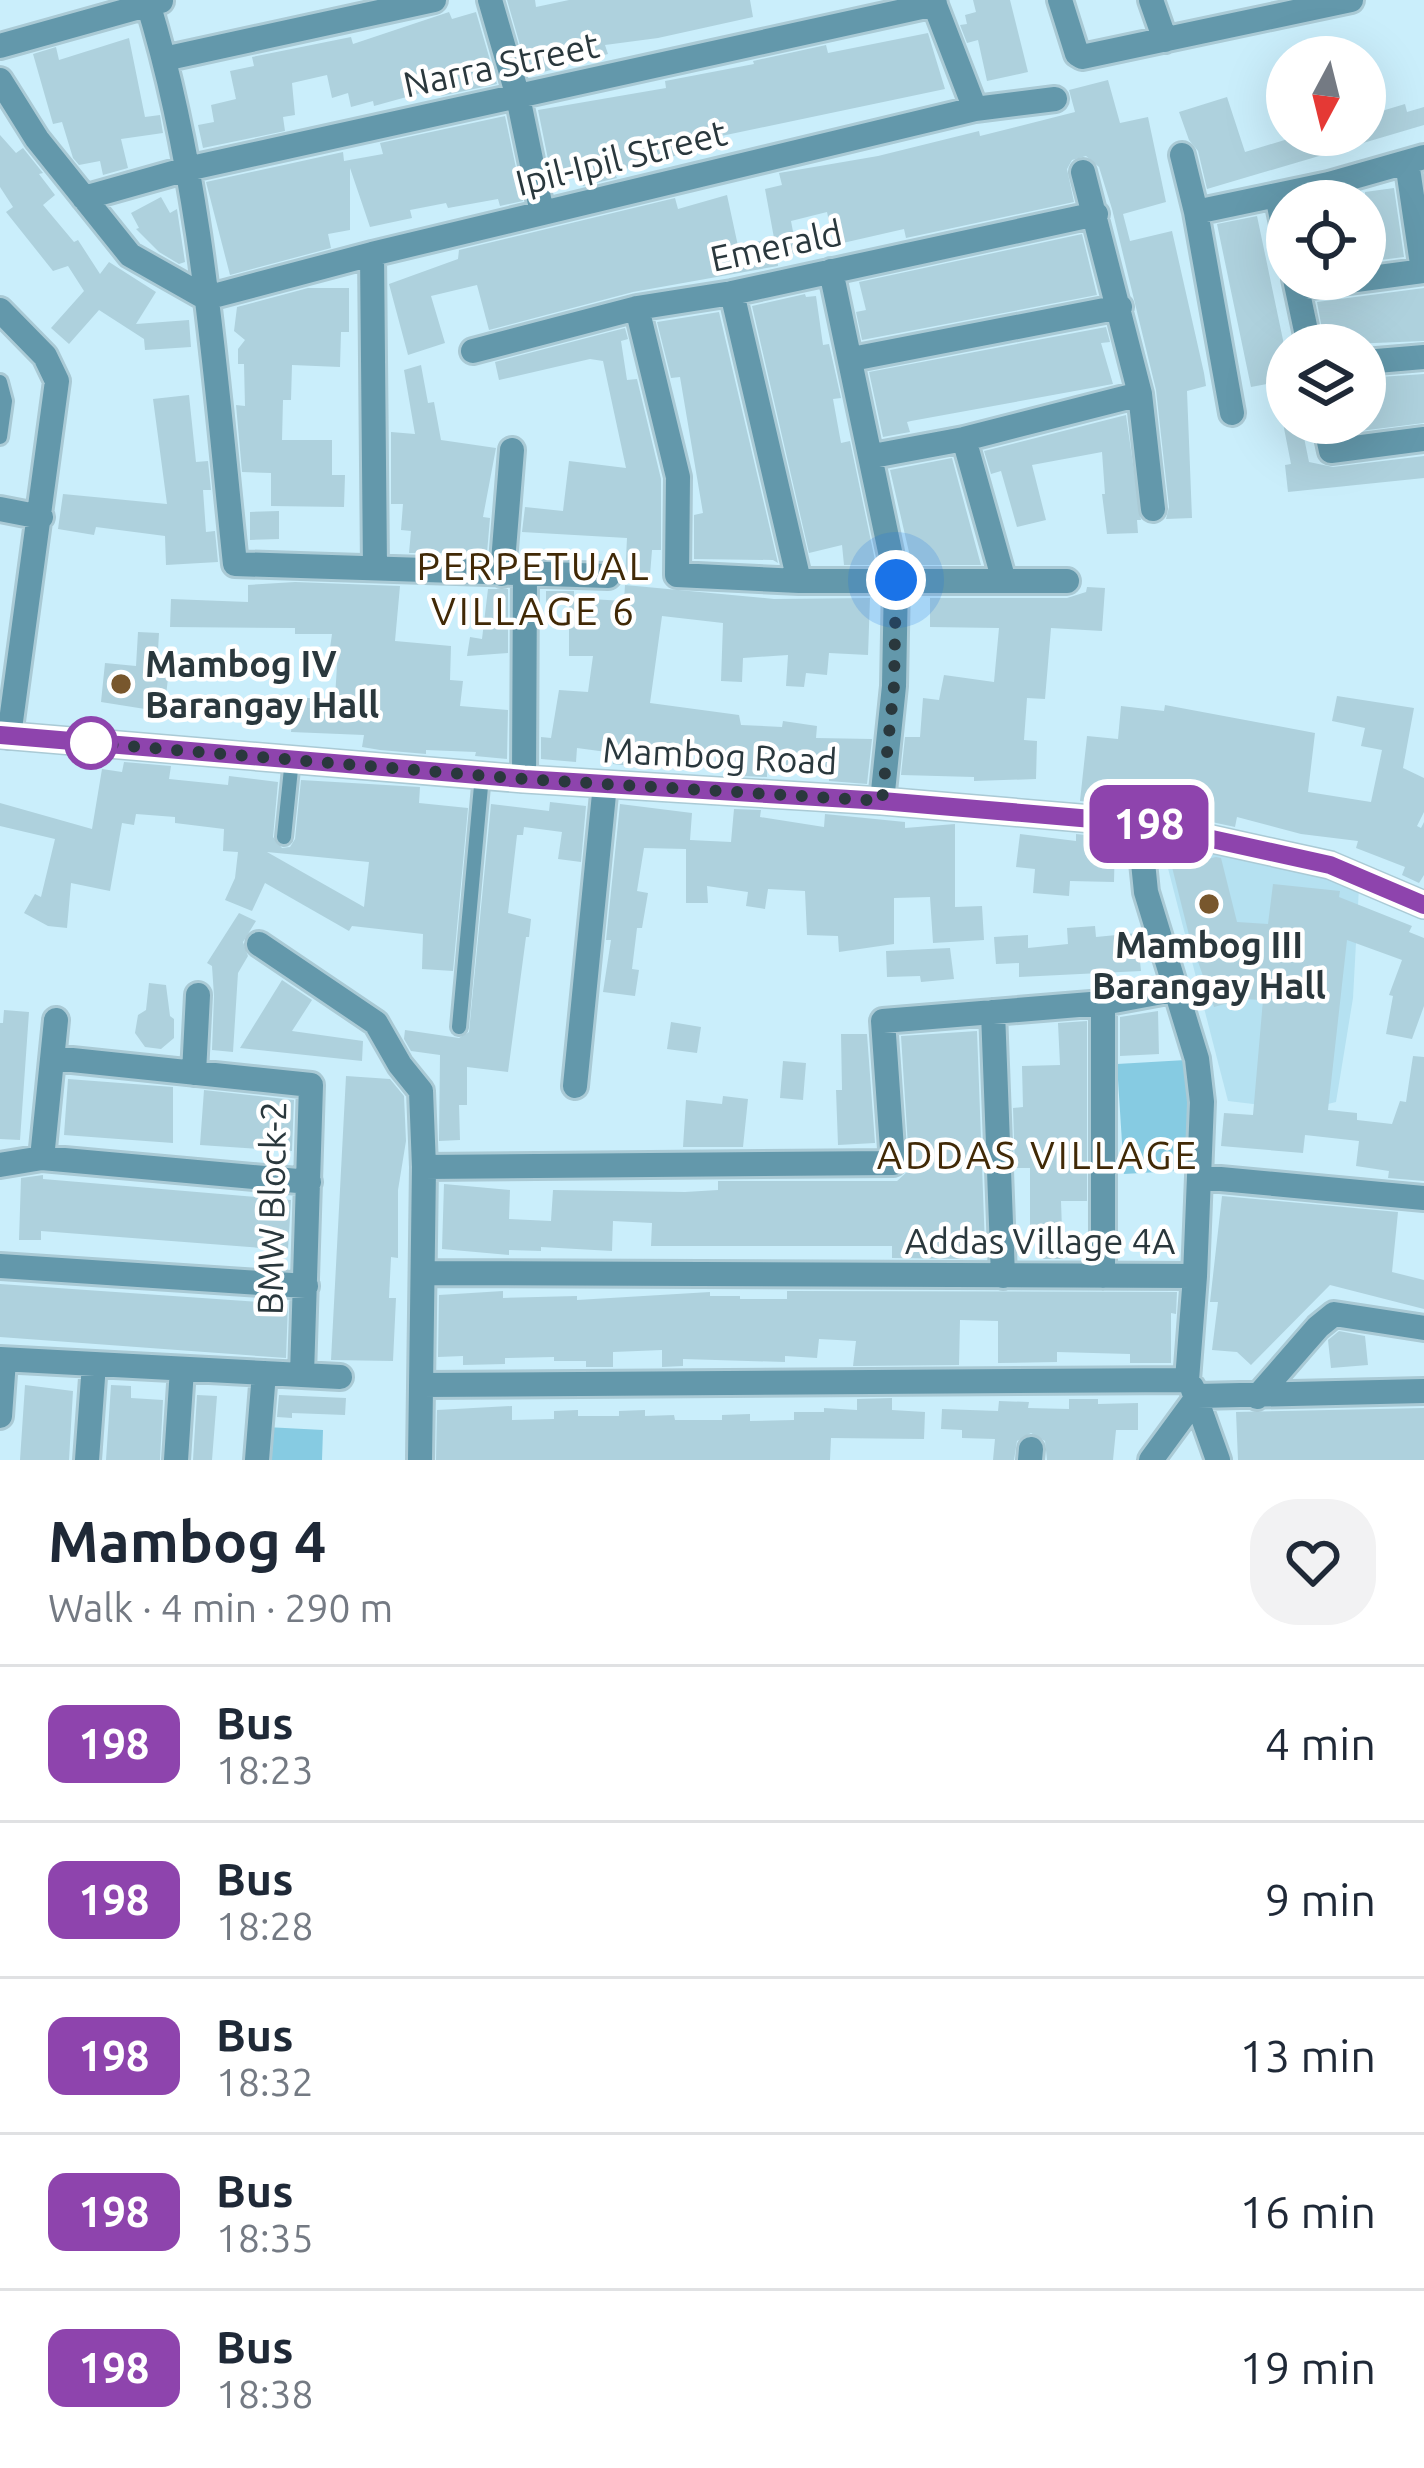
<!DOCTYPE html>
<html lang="en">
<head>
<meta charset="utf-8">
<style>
  body { margin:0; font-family:Ubuntu,sans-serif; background:#f2f2f3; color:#1f2937; height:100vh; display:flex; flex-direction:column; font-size:45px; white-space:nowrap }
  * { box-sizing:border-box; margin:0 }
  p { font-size:39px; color:#747a83 }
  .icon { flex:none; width:66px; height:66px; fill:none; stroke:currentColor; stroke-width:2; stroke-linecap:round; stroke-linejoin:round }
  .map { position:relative; height:1460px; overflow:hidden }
  .details { display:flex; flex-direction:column; background:#fff; flex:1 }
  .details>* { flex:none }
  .badge { padding:0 24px; border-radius:18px; font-size:42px; line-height:78px }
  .needle { width:78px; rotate:187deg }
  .buttons { position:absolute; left:1266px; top:36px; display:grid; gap:24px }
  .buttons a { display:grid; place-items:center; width:120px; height:120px; border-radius:50%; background:#fff; box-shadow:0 12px 48px #0002; font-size:60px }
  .you { position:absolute; width:60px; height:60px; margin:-30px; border:9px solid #fff; border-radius:50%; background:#1a73e8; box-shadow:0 0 0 18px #1a73e833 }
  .map>.badge { position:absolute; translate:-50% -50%; box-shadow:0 0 0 6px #fff }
  .round { display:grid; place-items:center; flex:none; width:126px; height:126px; border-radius:48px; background:#f2f2f3 }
  .head { display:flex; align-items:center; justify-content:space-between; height:204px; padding:0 48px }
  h1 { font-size:57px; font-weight:600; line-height:90px }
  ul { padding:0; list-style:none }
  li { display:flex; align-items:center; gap:36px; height:156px; padding:0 48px; border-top:3px solid #e0e1e3 }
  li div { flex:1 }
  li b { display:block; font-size:45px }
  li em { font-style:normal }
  li .badge { min-width:132px; font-weight:700; text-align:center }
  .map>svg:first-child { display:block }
</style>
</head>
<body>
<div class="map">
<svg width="1424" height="1460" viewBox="0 0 1424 1460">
  <rect width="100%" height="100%" fill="#caeefb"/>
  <path fill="#b5e1f1" d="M1163,849L1217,851L1359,887L1353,998L1336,1102L1304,1110L1228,1101Z"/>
  <path fill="#86cbe2" d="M1186,1060L1192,1170L1124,1174L1117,1064Z
    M266,1427L323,1430L322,1460H265Z"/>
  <path fill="#aed1dd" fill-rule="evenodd" d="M507,0H535L536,7L569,0H750L753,17L658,38L605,45L608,54L529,76Z
    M973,0H1010L1028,72L987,81L978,40L967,43L960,25L967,24L965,15L976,12Z
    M449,12L452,19L476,12L497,84L441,96L439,88L374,106L373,101L351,107L348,93L332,98L327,75L292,83L295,115L283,117L285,131L203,148L198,125L214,122L211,105L236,99L230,71L254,66L252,57L351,37L353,44Z
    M928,33L945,89L707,139V143L677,148L678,155L614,172L617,178L583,186L580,173L552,179L538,110L666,88L665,81L754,64L753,61L826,45L828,53Z
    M129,38L145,117L160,115L163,133L121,139L128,168L103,175L100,161L79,165L73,158L62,122L53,124L33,54L56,47L59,60Z
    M1108,80L1120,123L1148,117L1166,202L1123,214L1130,241L1172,231L1204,373L1206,386L1187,391L1192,518L1166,519L1169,507L1156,390L1112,209L1099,167L1086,156L1072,160L1067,169L1074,202L906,238L904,229L834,245L827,212L791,221L797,253L777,257L778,266L633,292L489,330L477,285L431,296L445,343L408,355L389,284L458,259L459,250L675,198L678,209L727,195L738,246L774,238L765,189L782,185L779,173L878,156L979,131L980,136L1075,112L1069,90Z
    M1227,97L1245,152L1301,135H1365V116L1405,104L1407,112L1424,107V125L1207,189L1198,151L1189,140L1179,112Z
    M505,116L523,201L500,206L498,199L448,208L446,203L410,210L412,218L370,227L350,168V230L328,234L331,248L230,275L206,182L343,152L344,161L383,154L380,143Z
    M0,135L16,153L23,148L43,173L39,174L55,195L43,205L74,242L78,240L100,274L109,262L156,292L136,324L189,320L191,347L145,350L144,339L99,310L69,344L51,328L84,291L68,266L53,271L6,212L13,207L0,187Z
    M1394,188L1404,257L1365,262V192Z
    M161,197L170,213L177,209L185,262L179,264L159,252L136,229L139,228L131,213Z
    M1257,216L1287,359V380L1251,387L1217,224Z
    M1082,234L1097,295L862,340L856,312L866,310L859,282Z
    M308,288H349V332H341L340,367L292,365L291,400H283L282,440H332V475H345L344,507L271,506V473L242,472L236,405L245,406L244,364H238V349L245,340L234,331L237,307Z
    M1424,288V341L1325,345L1317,302Z
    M805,294L806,297L816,296L823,345L829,344L841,398L833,399L841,443L850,441L876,565H844L842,545L809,553L752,306Z
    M719,312L778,563L773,560L694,559V515L703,513L680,377L671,378L657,322Z
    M1106,327L1110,342L1101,343L1113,384L911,421L907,422L910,432L883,437L869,372Z
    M625,328L628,339L621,341L627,380L637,379L661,479V550H652L650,575L625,579L627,538L522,532L525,507L563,511L569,461L626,468L603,361L590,359L499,380L495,362Z
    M421,365L428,403L434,402L441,440L496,448L483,517L490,518L487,553H409L411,531L401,530L403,504H391V432L415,434L404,370Z
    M1424,374V423L1344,433L1342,423H1365V378Z
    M189,395L196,462L208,461L211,490H203L206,532L215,531L218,562L166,565L165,536L96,527L94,535L58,529L63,494L167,504L153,399Z
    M1126,415L1141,520H1137L1138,533L1107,534L1102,494H1105L1102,452L1032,465L1046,520L1017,527L1001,471L991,474L984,451Z
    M1283,423H1301L1309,462L1333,467L1424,456V478L1288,492L1285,465L1291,464Z
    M952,458L981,565H912L890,470Z
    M279,511V539L250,540V512Z
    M295,582L400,586L395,641L451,646L450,680L463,681L460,706L508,710L507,759L475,756L476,752L426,750V754L380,750L362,747L364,735L291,732L295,698H335L338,649L330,648L332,634H295V628L170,627L171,599L248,602V585Z
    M625,585L774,599L870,598L868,655L829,653L827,675L806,673L804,687L786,686L788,655L743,658L742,682L721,681L723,623L662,616L650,703L739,715L741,725L782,727L783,721L817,726L816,738L872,739L867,784L829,781V772L767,762V777L742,776L743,766L715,764L716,753L652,746L649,768L613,764L614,753L577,748L576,762L541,759V737L551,738L559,690L588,692L593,656H569V604L546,603V591H574V598L624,601Z
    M1087,587L1105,588L1102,631L1051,628L1045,699L1027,698L1024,740L1037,741L1036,779L974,781V777L901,775L905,737H920L923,698L939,700L944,675L994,682L999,628L930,627V598H1067L1086,592Z
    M488,589H508V653L467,656L470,637L482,639Z
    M138,632L159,633L157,668L169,670L164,712L101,702L105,663L136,666Z
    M1337,696L1414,708L1403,768L1424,778V812L1417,826L1421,828L1424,822V875L1419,883L1402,875L1405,867L1356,848L1358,841L1301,834L1237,817L1235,827L1142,807L1080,801L1087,736L1118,739L1121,706L1164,711L1165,705L1315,733L1308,792L1371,802L1382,750L1361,746L1365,728L1332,721Z
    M124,762L171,766L169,779L228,785L229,776L278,782L273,837L282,848L290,847L295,839L301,780L420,787L419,803L468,808L453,971L422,969L423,934L352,926L349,931L265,883L252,911L225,900L235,878L238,852L223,851L224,829L175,823V817L136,814L134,825L122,823L110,891L71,883L67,928L48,926L24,913L35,894L41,897L55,839L0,826V803L92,829L102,769L122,772ZM267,852L369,862L364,907Z
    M550,802L586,806L581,862L558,859L562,832L524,827L523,835H517L508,913L531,919L529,937H526L508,1072L467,1067V1105H459L460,1140L439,1141L440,1055L411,1051L404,1039L405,1030L459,1038L469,1032L491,804L549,811Z
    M620,804L692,813L690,840L731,842L734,809L761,810L760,817L824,827L825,814L905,822V828L955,824V907L982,906L984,940L933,943L930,897L894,898V944L839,952L838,936L807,935L805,891L768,889L765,909L746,906L748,892L707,886L708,903H686V849L644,848L637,891L648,893L642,928H637L632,969L639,970L635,996L603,992L611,940H606Z
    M1020,834L1076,841V834L1115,838L1114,882L1070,881L1069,896L1033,893L1035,869L1016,867Z
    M1216,857L1221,858L1237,922L1268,924L1273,884L1340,891L1339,897L1412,926L1409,932L1424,938V1006L1412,1039L1386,1034L1393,996L1389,995L1402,960L1347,940L1328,1110L1357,1113V1120L1392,1124L1400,1101L1406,1102L1413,1056L1424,1057V1181L1388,1178L1389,1171L1356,1166L1359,1141L1305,1135L1303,1153L1221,1146L1224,1113L1253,1115L1263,1000L1242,999L1214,1007L1190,939L1172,867Z
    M239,913L256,921L243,942L248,956L238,973L233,1052L212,1050L214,996L212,966L207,963Z
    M1095,926L1096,937L1137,933L1141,971L1019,977V963L996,964L994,937L1028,935V948L1068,944L1067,928Z
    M950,948L954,979L921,982L920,976L887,977L886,951Z
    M282,980L312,1000L292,1031L363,1041L362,1061L240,1048Z
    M149,983L166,985L170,1016L174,1019V1038L161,1049L145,1047L135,1033L138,1015L146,1010Z
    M4,1010L29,1012L20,1140L0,1139V1023H3Z
    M1158,1011L1159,1054L1120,1056V1017Z
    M1087,1021V1201H1061L1063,1259H1043L1037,1225H1030V1168H1015L1013,1108L1023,1107L1022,1066L1060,1065L1058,1023Z
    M671,1022L701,1027L697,1053L667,1049Z
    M977,1031L985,1247H963V1259L892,1258V1246H651L652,1223L613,1221L612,1251L541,1247V1251L509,1250V1255L442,1249L444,1184L510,1190L509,1219L551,1221L553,1190L685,1192L718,1190V1181H897L907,1172L909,1162L901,1036Z
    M841,1034H867L875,1143L838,1145L836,1090H842Z
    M783,1061L806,1063L803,1100L780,1098Z
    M346,1076L390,1079L404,1096L406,1141L398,1190V1258L391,1257L389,1298H396L393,1361L331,1360Z
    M68,1079L173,1087V1143L64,1135Z
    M204,1090L294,1100L292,1151L200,1145Z
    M723,1096L748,1099L743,1147H683L686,1100L722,1104Z
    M43,1175V1179L291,1200L288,1250L41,1231V1240H19L21,1178Z
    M1222,1196L1398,1212L1392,1272L1424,1280V1309L1330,1285L1251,1365L1237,1352L1212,1350L1218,1302H1210Z
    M0,1284L288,1304L286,1358L0,1337Z
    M503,1291V1298L577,1296V1300L710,1292V1296H740V1299H787V1291L1177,1292L1176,1314L1171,1313V1363H1130V1354L1057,1352V1362L998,1363V1321L960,1320L959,1365L853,1366L856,1341L819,1339L817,1358L785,1356V1362L683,1359V1366L662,1367V1350L613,1352V1367H586V1361H554V1357L505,1358V1364L463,1365V1356L438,1357L439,1295Z
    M1339,1331L1365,1336L1368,1365L1331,1368L1328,1340Z
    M25,1385L73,1391L69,1460H20Z
    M111,1385L131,1386V1398L163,1400L160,1460H106Z
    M197,1395L217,1396L212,1460H193Z
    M279,1395L346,1398L345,1415L292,1413V1418L277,1417Z
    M892,1398V1410L925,1412L924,1439L831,1438L830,1460H436L437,1410L512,1406V1420L554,1419V1411L578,1410V1416H619V1411L645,1410V1416L674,1415L675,1420H722V1415L750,1414V1421L794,1420V1412H824V1408L857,1410V1399Z
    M1069,1399H1098V1404L1138,1403V1430H1116L1113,1460H1047L1045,1441L1031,1433L1017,1441L1014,1460H993L995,1439L962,1438V1430L941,1429L942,1409L998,1411L999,1401L1029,1402L1028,1408L1069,1409Z
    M1424,1408V1460H1238L1236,1412Z"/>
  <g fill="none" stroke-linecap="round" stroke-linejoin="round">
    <g stroke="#aacad5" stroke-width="20">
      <path id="service" d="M0,382L5,401L0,437
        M284,837L292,759
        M459,1027L482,775"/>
    </g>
    <g stroke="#aacad5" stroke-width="30">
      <path id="minor" d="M147,0C203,182 215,376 235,564L608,576
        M490,0L518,97L542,213
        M933,0L975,109
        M1060,0L1077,54L1082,57L1351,0
        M1151,0L1165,40
        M0,46L161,1
        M164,59L434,0
        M0,80L37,139L130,255L206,298L372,254L975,109L1055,99
        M1182,155L1196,212L1232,413
        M1407,162L1423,271
        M1083,172L1140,394L1153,509
        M1277,196L1287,243
        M84,198L187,169L935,4
        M1196,212L1329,184L1424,157
        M372,254L375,568
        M831,271L896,580L894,686L882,801
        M1295,279L1309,345
        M1297,288L1424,271
        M732,293L799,581
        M637,308L678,477L677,575L799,581H1067
        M0,310L45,356L57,381L9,736
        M473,351L637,308L732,293L1096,214
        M852,359L1120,307
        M1365,362L1424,357
        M1325,423L1331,451L1424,439
        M964,439L1004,581
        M873,456L964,439L1140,394
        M0,509L41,517
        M502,574L512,450
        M524,779L525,574
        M259,944L376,1023L400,1065L421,1091L424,1167L420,1460
        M1103,1003V1276
        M993,1012L1003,1276
        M53,1058L311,1085L302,1375
        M194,1073L198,995
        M575,1086L605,784
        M42,1158L56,1020
        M0,1165L42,1158L309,1182
        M424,1167L893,1163L883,1021L1103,1003L1173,990
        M1199,1177L1424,1198
        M0,1266L306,1286
        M423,1273L1195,1276L1202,1102L1197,1059L1146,892L1139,823
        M0,1359L340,1377
        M421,1385L1187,1380L1195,1276
        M1192,1387L1218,1460
        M1257,1397L1318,1327L1334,1314L1424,1328
        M0,1416L4,1360
        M87,1460L94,1364
        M176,1460L182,1369
        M257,1460L264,1373
        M1030,1460L1031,1449
        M1151,1460L1198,1396L1424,1391"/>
    </g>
    <g stroke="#aacad5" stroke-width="30">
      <path id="secondary" d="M0,735L524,779L882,801L1139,823L1330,865L1424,905"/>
    </g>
    <use href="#service" stroke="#6398ab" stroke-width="14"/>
    <use href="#minor" stroke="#6398ab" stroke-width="24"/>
    <use href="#secondary" stroke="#00718c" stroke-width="24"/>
  </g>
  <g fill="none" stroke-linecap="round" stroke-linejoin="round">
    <g stroke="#fff" stroke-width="27">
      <path id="line" d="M0,735L524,779L882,801L1139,823L1330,865L1424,905"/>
    </g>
    <use href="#line" stroke="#8e44ad" stroke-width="18"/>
    <path stroke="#2a383d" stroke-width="12" stroke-dasharray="0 21.6" d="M91,743L524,779L882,801L894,686L896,580"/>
  </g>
  <g fill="#78572d" stroke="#fff" stroke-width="4.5">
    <circle cx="121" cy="684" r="12"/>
    <circle cx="1209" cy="904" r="12"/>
  </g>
  <circle fill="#fff" stroke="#8e44ad" stroke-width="6" cx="91" cy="743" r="24"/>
  <g text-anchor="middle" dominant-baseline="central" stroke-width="9" stroke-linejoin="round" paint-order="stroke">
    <g font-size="36" fill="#2a383d" stroke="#fff">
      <text transform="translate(501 64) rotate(-12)">Narra Street</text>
      <text transform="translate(621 157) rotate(-14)">Ipil-Ipil Street</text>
      <text transform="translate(776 245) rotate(-12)">Emerald</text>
      <text transform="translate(720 755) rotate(3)">Mambog Road</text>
      <text transform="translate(271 1208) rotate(-89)">BMW Block-2</text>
      <text x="1040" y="1240">Addas Village 4A</text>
    </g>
    <g font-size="36" font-weight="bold" fill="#2a383d" stroke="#fff" text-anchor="start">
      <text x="145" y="663">Mambog IV<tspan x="145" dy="41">Barangay Hall</tspan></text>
      <text x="1209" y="944" text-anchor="middle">Mambog III<tspan x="1209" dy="41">Barangay Hall</tspan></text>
    </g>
    <g font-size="39" letter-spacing="3" fill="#412906" stroke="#fff">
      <text x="534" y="565">PERPETUAL<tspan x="534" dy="45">VILLAGE 6</tspan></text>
      <text x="1038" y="1154">ADDAS VILLAGE</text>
    </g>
  </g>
</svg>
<div class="buttons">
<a><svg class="needle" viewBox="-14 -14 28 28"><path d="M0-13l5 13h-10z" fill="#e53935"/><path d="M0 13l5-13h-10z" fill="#747a83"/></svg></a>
<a><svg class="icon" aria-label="locate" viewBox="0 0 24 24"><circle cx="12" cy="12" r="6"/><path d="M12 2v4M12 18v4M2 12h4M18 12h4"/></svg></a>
<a><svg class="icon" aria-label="layers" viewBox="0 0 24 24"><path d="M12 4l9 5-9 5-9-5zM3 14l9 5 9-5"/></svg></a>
</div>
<div class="you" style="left:896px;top:580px"></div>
<b class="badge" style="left:1149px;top:824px;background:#8e44ad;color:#fff">198</b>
</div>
<section class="details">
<div class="head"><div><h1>Mambog 4</h1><p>Walk · 4 min · 290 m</p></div><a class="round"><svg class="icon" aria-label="heart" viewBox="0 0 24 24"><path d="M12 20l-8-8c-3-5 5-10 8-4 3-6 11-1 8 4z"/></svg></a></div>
<ul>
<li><span class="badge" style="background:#8e44ad;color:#fff">198</span><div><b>Bus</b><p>18:23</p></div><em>4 min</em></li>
<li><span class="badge" style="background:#8e44ad;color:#fff">198</span><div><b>Bus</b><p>18:28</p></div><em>9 min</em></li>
<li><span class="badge" style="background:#8e44ad;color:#fff">198</span><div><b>Bus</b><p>18:32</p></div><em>13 min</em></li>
<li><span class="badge" style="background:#8e44ad;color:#fff">198</span><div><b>Bus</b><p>18:35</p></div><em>16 min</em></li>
<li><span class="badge" style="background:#8e44ad;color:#fff">198</span><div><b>Bus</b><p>18:38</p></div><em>19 min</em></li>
</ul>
</section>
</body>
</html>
